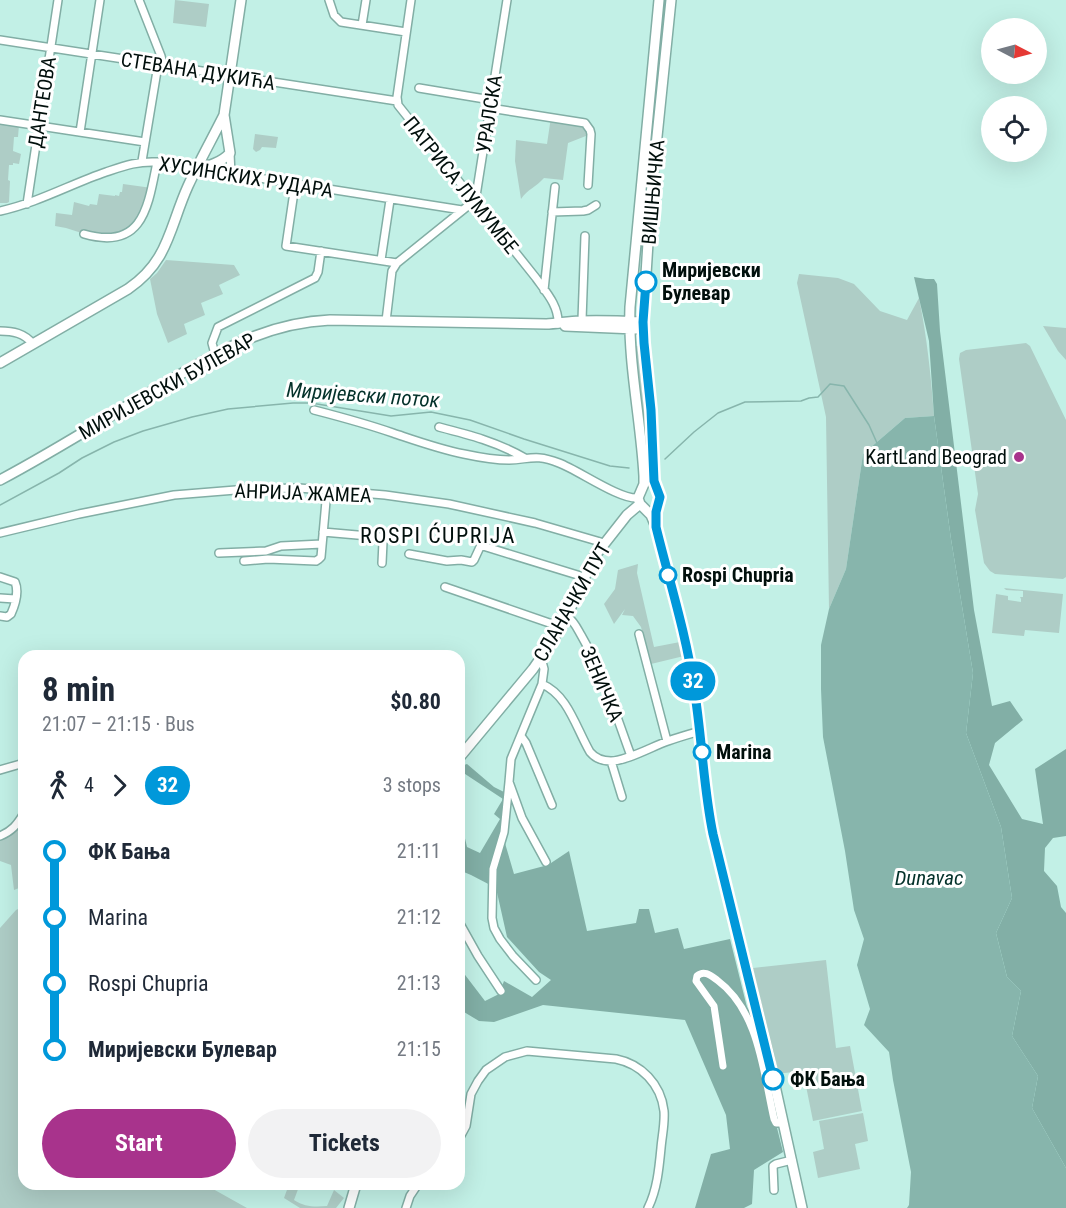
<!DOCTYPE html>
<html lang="en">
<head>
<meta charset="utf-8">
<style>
  body { margin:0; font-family:"Roboto Condensed",sans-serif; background:#f2f2f3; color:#1f2937; height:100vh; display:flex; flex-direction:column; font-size:22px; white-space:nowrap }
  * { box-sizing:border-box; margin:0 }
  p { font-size:20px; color:#747a83 }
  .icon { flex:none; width:33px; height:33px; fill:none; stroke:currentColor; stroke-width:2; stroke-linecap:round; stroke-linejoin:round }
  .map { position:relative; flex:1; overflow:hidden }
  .side { position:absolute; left:18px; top:650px; width:447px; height:540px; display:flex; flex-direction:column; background:#fff; border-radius:18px; box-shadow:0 6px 24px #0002 }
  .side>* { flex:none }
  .badge { padding:0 12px; border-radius:20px; font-size:21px; line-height:39px }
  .needle { width:39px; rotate:96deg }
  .fabs { position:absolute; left:981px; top:18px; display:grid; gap:12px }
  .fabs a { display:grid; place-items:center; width:66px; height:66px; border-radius:50%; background:#fff; box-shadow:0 6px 24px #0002; font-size:30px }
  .map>.badge { position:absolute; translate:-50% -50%; box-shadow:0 0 0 3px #fff }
  .legs { display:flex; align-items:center; gap:9px; height:66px; padding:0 24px; font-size:20px }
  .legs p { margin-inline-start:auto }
  .overview { display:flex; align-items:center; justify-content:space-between; height:102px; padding:0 24px }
  h1 { font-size:33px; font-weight:700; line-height:45px }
  .cta { display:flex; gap:12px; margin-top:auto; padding:12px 24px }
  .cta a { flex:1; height:69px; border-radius:36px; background:#a8338c; color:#fff; font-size:24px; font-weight:700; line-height:69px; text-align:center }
  .cta a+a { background:#f2f2f3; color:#1f2937 }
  ul { padding:0 24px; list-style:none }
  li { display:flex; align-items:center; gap:21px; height:66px; font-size:22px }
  li i { display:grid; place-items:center; width:9px; height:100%; margin:0 8px; background:currentColor }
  li i::after { content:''; width:15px; height:15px; margin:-8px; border:4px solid; border-radius:50%; background:#fff }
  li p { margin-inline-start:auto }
  li:first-child i { background:linear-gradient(#0000 50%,currentColor 0) }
  li:last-child i { background:linear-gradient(currentColor 50%,#0000 0) }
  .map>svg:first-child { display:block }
</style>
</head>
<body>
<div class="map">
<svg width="1066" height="1208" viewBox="0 0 1066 1208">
  <rect width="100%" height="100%" fill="#c2f0e6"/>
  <path fill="#aecdc6" d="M175,0L209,4L206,27L173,23Z
    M551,117L582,122L591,134L568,143L563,180L544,178C536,187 528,189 521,199L515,161L516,140L547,144Z
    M0,123L19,125L18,137H14L13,151L21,154L19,164L13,163V165H9L8,180L10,181L9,202L7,203H0Z
    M255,134L278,137L276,148L262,147L260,150L256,152L253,149Z
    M123,184L152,188L146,212L123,235L91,236L66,228L55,226L56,213L72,215L74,202L89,206L90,204L97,205L99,194L115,196V195L119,196L120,192H122Z
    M166,260L234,265L240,275L219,285L223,294L201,303L205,315L184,324L187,334L168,343L157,314L150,279L157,273Z
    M799,274L838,278L854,284L880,311L907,320L919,298C927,337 931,376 934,416L905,418L863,454L846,569L829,609L826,417L797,283Z
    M1043,326L1066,328V360L1058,351Z
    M1026,343L1030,346L1066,420V577L1063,579L995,574L990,571L984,563L975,510L978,494L959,359L960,353L966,350Z
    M635,346H639L647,426L651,482H649Z
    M638,564L637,573L654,647L680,642L684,656L651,664L641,627L633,616L622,615L625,609L614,624L604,604L615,589L618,570Z
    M1004,588L1063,594L1059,633L1025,630L1024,636L992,633L996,594L1008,596V600L1021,602V599L1020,597H1023V591L1006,590Z
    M24,825V886L14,890L11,865L0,861V837Z
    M24,906V1184H215L213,1189L247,1208H0V928L16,910Z
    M826,960L836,1048L850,1046L862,1111L813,1121L803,1071L775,1074L753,968Z
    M863,1113L868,1141L855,1144L860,1169L818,1178L813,1152L824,1149L819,1121Z
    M283,1184H300L294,1200C305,1207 314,1207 327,1206L334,1190L344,1198L336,1208H300L284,1198L288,1187Z"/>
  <path fill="#82afa6" d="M914,277L926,279H934L937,284L940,331L974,610L992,706L1010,701L1023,720L995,743L989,765L1022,819L1043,824L1035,769L1066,749V836L1053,838L1045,848L1044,871L1057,886L1061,907L1066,913V1168L1032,1108L1038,1076L1012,1036L1021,991L1007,977L996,933L1012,898L1001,827L966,733L973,673L951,539L934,416L929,341Z
    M467,764L494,787L506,793L502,833L514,874L548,865L569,851L587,931L636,923L639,909H649L655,933L678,928L684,949L730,939L783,1152L754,1170L752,1204L744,1208H695L711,1154L730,1149L726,1115L685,1020L543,1005L494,1022L479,1021L459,1009V967L485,1001L499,994L504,981L532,997L551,980L539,972L507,937L496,888L471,875L459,870V855L463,847L459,845V832L464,834L467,847L480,853L500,819L494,814L503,799L459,770L461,766Z"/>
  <path fill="#87b5ac" d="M934,416L951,539L973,673L966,733L1001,827L1012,898L996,933L1007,977L1021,991L1012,1036L1038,1076L1032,1108L1066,1168V1208H907L909,1205L911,1172L893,1080L889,1052L864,1025L870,1009L857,965L864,939L854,910L845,851L823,737L821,689V645L829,609L846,569L863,454L905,418Z"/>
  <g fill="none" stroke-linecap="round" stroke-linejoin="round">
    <path stroke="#87b5ac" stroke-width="1.5" d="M665,459L694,432L718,413L745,402L801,401L809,398L818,397L830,384L844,386L869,425L877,443
      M0,505L59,473L82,458L114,442L143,431L192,417L228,409L293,403H311L391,416L431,412L470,420L524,439L610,466L629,468"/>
    <g stroke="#82aea5" stroke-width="10">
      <path id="street" d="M139,0L161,56L163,65
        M329,0L334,15L341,22L406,32
        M411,0L397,97L398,105L536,278C546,292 559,306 558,324
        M362,25L366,0
        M0,40L397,101
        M419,88L491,100
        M490,108L585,123L590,130L591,134L588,185
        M0,120L145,142
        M80,132L100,0
        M230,153L231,175
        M142,161L158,65
        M295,185L286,246L397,263
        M27,204L58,0
        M0,211C37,203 71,184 106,172C124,166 137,161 157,162L462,210
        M552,212L583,211L588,210L596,205
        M84,234C143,251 148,207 157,162
        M381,260L390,200
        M544,290L555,187
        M582,320L585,236
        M386,321L392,271L397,263L474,201L476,196L507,0
        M0,331C13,331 24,333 33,344
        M215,354L212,343L218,327L315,278L318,272L321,251
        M314,410C341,417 367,424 393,433C417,441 439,449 464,454C478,457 495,460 509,460C531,459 536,454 559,463C578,470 620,500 638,498
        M439,427C470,435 497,442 525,458
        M323,532L380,537L383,542L382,563
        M0,533L79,514L174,495L248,489L299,488L385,495L449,504L535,523L604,543
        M219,553L266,551L281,546L322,544
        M409,554L447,561L461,560L472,562L474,560L480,547L483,546L584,577
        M244,561L268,559L316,561L319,559L321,557L327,490
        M0,577L15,582C19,591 15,605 11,614L7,617L0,616
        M445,587L561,627
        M0,598L15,599
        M567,616C574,621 577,628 581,635C603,673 616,715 631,756
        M639,634L667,741
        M541,658L544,669L542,684C568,695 576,728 590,752C595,758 603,761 611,761C627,761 653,746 668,741C679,737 690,734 700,731
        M542,684L511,759L509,782L522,818L546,862
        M521,736L526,743L552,805
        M611,761L622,797
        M0,770L24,763
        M509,782L504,832L493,869L492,918L494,928L500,939L513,956L536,980
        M0,836C12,831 17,825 24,813
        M459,922L478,956L501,991
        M723,1066L714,1006L696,981L697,976C704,970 710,975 717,980C759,1011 763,1071 774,1119L776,1123H783
        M459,1139L466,1126L471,1094L478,1081L486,1070L505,1057L527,1051L616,1059C641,1064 661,1084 664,1111C665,1123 662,1136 661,1148C659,1169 657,1190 648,1208
        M774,1190L773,1166L776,1164L792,1160
        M406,1208L410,1196L418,1184"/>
    </g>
    <g stroke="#82aea5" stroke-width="12">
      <path id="secondary" d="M659,0L630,307C628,364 641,420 644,476V484L638,498L640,504L651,515L656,527C669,580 685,633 694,688C702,736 703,786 713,834L768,1054L802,1208
        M196,169C208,166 221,163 230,153L224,115L241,0
        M565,326L635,329
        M0,363L128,289C169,261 169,228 188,186C199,162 212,139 224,115
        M0,480C53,452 103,420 154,390C212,356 261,323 330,320L546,324C557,324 568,321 580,321C601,320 622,321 643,322
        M656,524V512L660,497L654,481L652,431L644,347L643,322L651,195L671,0
        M459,758L533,669L549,646L567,616L594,557L627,515L640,504
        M349,1208L356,1184"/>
    </g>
    <use href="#street" stroke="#fff" stroke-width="7"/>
    <use href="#secondary" stroke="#fff" stroke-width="9"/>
  </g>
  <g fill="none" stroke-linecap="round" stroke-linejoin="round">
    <g stroke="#fff" stroke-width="14">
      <path id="line-1" d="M646,282L643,322L644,343L651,410L654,481L660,497L656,512V527C669,580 686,633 694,688C702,736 703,786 713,834L773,1079"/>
    </g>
    <use href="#line-1" stroke="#0098da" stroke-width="9"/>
  </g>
  <g fill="#fff" stroke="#0098da" stroke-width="3">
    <circle cx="646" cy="282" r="10"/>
    <circle cx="668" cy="575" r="8"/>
    <circle cx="702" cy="752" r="8"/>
    <circle cx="773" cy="1079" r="10"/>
  </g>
  <circle fill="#a8338c" stroke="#fff" stroke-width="2" cx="1019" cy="457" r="6"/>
  <g text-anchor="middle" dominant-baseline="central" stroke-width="6" stroke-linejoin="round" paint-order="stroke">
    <g font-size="20" fill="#010f0c" stroke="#fff">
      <text transform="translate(198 71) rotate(9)">СТЕВАНА ДУКИЋА</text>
      <text transform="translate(42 102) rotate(-81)">ДАНТЕОВА</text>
      <text transform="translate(489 114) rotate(-81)">УРАЛСКА</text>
      <text transform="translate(246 177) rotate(9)">ХУСИНСКИХ РУДАРА</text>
      <text transform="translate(461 185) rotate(51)">ПАТРИСА ЛУМУМБЕ</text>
      <text transform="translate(653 192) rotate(-85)">ВИШЊИЧКА</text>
      <text transform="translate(167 386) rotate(-29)">МИРИЈЕВСКИ БУЛЕВАР</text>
      <text transform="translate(303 493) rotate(2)">АНРИЈА ЖАМЕА</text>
      <text transform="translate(572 602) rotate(-60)">СЛАНАЧКИ ПУТ</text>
      <text transform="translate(602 684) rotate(67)">ЗЕНИЧКА</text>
    </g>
    <g font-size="20" font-weight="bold" fill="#010f0c" stroke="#fff" text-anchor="start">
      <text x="662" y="270">Миријевски<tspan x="662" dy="23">Булевар</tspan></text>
      <text x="682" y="575">Rospi Chupria</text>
      <text x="716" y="752">Marina</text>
      <text x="790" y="1079">ФК Бања</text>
    </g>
    <g font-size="20" fill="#010f0c" stroke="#fff" text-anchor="end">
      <text x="1007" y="457">KartLand Beograd</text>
    </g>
    <g font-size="21" font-style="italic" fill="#03312a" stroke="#fff">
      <text transform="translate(363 395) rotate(4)">Миријевски поток</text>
      <text x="929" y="878">Dunavac</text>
    </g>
    <g font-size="22" letter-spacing="1.5" fill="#010f0c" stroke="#fff">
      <text x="438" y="535">ROSPI ĆUPRIJA</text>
    </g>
  </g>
</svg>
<div class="fabs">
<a><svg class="needle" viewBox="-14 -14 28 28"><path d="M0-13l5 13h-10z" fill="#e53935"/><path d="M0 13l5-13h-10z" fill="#747a83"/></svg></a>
<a><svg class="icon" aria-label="locate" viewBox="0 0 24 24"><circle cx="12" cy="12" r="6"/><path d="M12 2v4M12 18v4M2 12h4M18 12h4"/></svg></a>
</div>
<b class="badge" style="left:693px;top:681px;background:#0098da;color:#fff">32</b>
<section class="side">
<div class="overview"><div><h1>8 min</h1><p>21:07 – 21:15 · Bus</p></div><b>$0.80</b></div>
<div class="legs"><svg class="icon" aria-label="walk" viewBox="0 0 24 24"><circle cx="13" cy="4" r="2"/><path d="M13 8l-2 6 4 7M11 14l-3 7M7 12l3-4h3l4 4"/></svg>4<svg class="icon" aria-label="forward" viewBox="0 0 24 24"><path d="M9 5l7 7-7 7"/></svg><b class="badge" style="background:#0098da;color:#fff">32</b><p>3 stops</p></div>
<ul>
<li><i style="color:#0098da"></i><b>ФК Бања</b><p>21:11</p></li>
<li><i style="color:#0098da"></i><span>Marina</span><p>21:12</p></li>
<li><i style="color:#0098da"></i><span>Rospi Chupria</span><p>21:13</p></li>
<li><i style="color:#0098da"></i><b>Миријевски Булевар</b><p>21:15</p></li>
</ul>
<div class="cta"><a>Start</a><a>Tickets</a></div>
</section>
</div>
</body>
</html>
